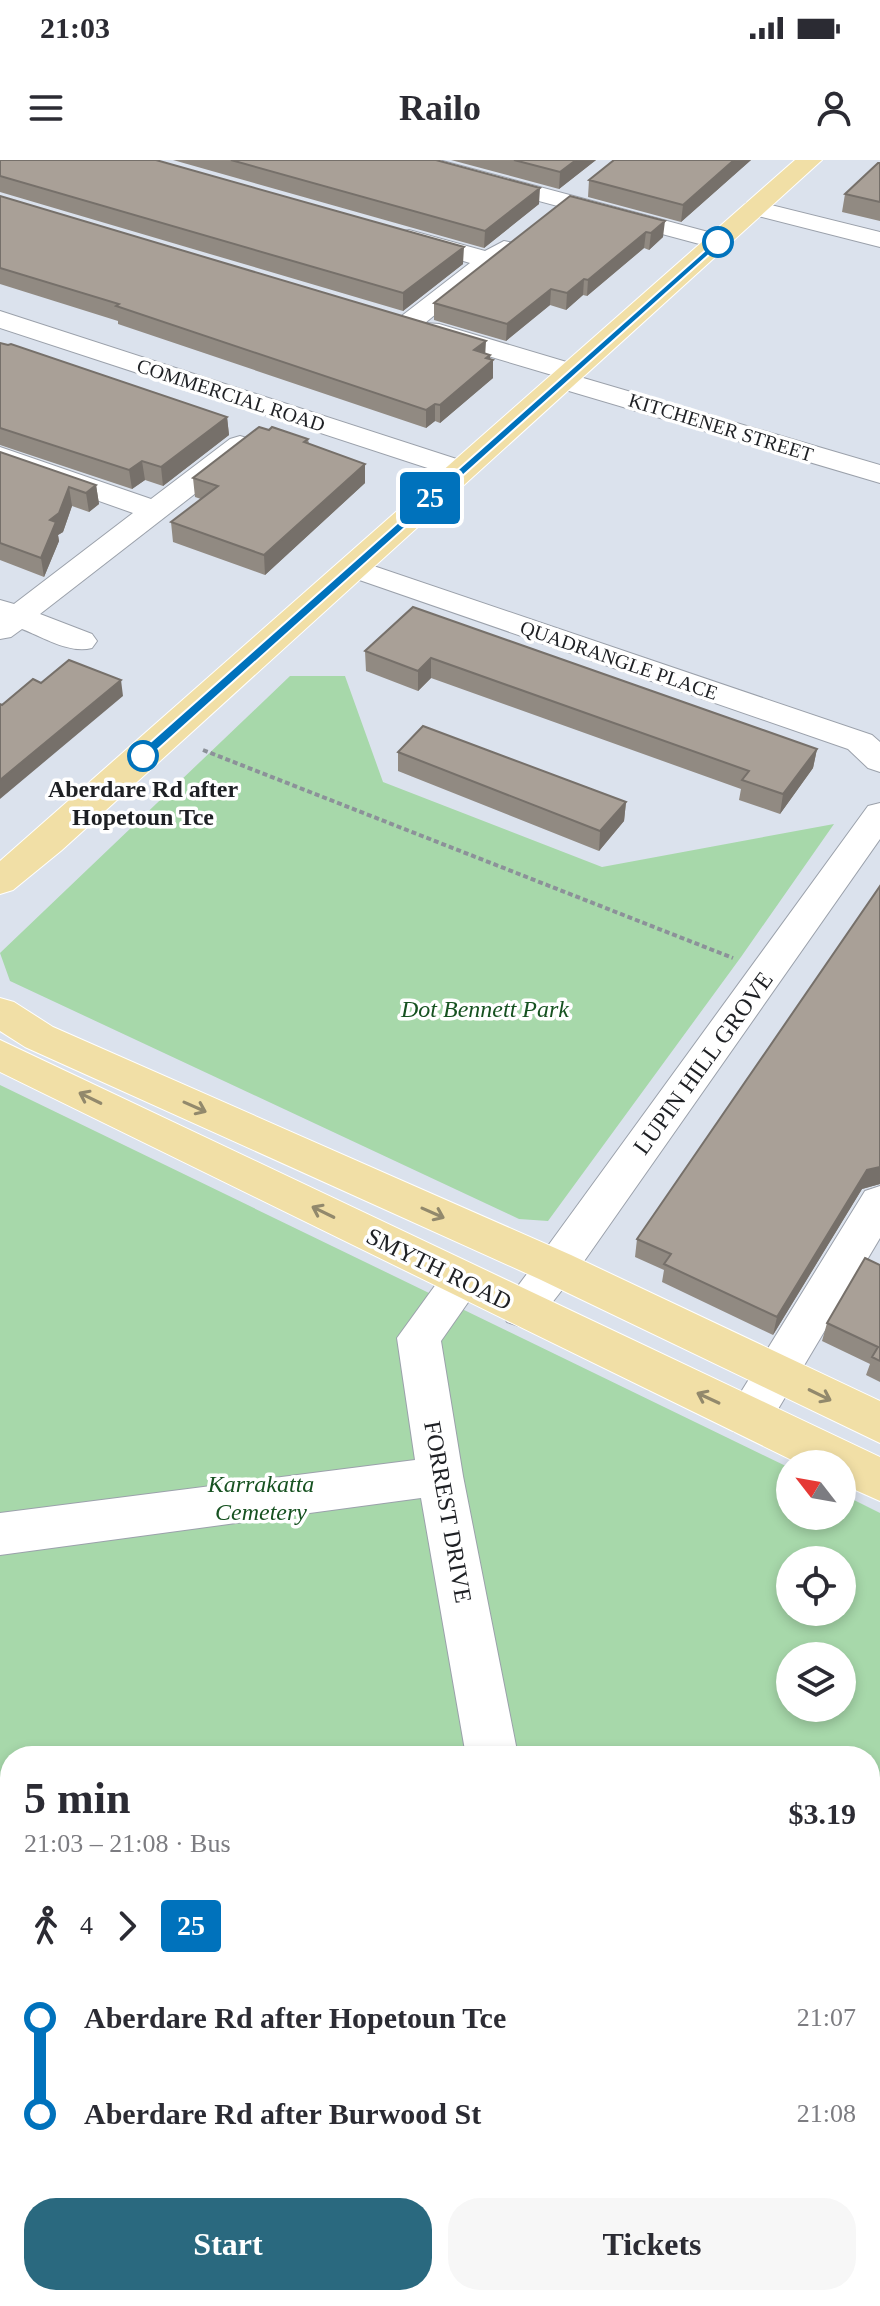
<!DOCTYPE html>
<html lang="en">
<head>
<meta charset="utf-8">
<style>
  body { margin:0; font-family:"Times New Roman",serif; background:#f7f7f7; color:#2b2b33; height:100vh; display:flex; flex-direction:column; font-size:30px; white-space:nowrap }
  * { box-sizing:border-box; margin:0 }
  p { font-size:26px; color:#7c7c81 }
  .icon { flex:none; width:44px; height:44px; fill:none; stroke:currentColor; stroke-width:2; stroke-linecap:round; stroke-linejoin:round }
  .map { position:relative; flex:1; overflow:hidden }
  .drawer { position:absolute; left:0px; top:1586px; width:880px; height:560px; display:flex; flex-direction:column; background:#fff; border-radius:32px 32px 0 0; box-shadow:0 4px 12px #0003 }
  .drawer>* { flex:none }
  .badge { padding:0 16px; border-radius:6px; font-size:28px; line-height:52px }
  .needle { width:52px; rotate:301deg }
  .controls { position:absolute; left:776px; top:1290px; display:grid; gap:16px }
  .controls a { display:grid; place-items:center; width:80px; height:80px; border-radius:50%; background:#fff; box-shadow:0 4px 12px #0003; font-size:40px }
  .map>.badge { position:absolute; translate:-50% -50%; box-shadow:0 0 0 4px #fff }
  .legs { display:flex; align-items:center; gap:12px; height:88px; padding:0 24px; font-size:26px }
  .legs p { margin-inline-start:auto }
  .head { display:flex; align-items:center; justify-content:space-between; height:136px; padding:0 24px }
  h1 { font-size:44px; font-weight:800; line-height:60px }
  .button { display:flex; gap:16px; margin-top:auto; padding:16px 24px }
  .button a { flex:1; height:92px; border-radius:32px; background:#2a697f; color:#fff; font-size:32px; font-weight:800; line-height:92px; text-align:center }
  .button a+a { background:#f7f7f7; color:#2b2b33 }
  ul { padding:0 24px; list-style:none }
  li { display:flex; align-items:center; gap:28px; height:96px; font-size:30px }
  li i { display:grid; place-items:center; width:12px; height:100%; margin:0 10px; background:currentColor }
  li i::after { content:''; width:20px; height:20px; margin:-10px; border:6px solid; border-radius:50%; background:#fff }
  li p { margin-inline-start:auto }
  li:first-child i { background:linear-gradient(#0000 50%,currentColor 0) }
  li:last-child i { background:linear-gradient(currentColor 50%,#0000 0) }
  .status { display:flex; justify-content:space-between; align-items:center; height:56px; padding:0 40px; background:#fff; direction:ltr }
  .status svg { height:22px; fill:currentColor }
  header { display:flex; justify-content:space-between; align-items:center; height:104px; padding:0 24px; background:#fff; font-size:36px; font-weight:800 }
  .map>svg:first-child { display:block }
</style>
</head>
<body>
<div class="status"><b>21:03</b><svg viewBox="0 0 49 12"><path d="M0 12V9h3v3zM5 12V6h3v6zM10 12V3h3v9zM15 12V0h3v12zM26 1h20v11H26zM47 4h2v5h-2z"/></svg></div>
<header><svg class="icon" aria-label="menu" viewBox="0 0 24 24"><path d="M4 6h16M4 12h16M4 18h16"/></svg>Railo<svg class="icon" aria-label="person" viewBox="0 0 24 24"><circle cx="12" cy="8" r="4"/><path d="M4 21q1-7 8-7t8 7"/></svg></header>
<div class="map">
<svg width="880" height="2146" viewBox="0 0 880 2146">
  <rect width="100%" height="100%" fill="#dbe2ed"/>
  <path fill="#a7d8aa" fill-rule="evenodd" d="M290,516H345L383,622L602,707L834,664L741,797L548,1061L519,1059L10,821L0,793Z
    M0,925L790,1308V1356H842V1334L880,1353V2146H0ZM790,1400H842V1452H790ZM790,1496H842V1548H790ZM10,1596H870V2136H10Z"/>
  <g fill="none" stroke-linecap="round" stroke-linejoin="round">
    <g stroke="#9ba1ab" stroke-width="2">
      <path id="minor" d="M400,0H439L727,77L730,82L727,87L718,89L404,5Z
        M755,41L880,72V87L746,53L743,48L746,43Z
        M409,70L485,91L504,81L513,83L516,88L425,163L439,164L580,206L584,212L580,217L880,305V323L552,226L548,220L552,215L421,176L417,170H399L395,164L399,158L470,103L400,82L397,77L400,72Z
        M0,151L472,304L476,310L472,316L462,319L452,316L0,168Z
        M240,276L250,279L254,285L250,291L40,454L92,474L97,481L92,488C69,494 43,477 22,469L11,477L0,479V440L14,444L133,353L0,306V287L151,339L230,279Z
        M353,399L872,575L880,582V612L868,608L848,589L342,414L338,408L342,402Z
        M880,643V679L580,1107L537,1162L522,1167L507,1162L500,1150L550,1083L868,646Z
        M880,1026V1078L765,1271L749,1277L733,1271L726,1258L733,1245L865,1031Z
        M462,1104L477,1109L483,1121L441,1181L463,1316L518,1596H466L421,1338L0,1395V1353L415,1300L397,1178L447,1109Z
        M561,2136H621L623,2146H563Z"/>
    </g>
    <g stroke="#fff" stroke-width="2">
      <path id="major" d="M795,0H822L62,690L13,730L0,734V701Z
        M0,838L14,842L53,867L571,1095L880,1241V1283L539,1119L25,887L0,871Z
        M0,880L880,1297V1341L842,1324V1304H800L0,912Z"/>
    </g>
    <path stroke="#8c9199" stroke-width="4" stroke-dasharray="5 3" stroke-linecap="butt" d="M203,590L733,798"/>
    <use href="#minor" fill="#fff" fill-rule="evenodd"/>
    <use href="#major" fill="#f1dfa6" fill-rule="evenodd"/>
  </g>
  <path fill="#918a82" d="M0,0L463,104L403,151L0,32Z
    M173,0H436L539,44L484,88Z
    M451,0H596L559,29Z
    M614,0H751L681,62L588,37L589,20Z
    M880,3V61L842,52L845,34Z
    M0,36L490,195L493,218L440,263L435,261L426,268L118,164V161L0,124Z
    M570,36L663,77L649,90L644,88L587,136L583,135L566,150L550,145L506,181L434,160V143Z
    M0,183L227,257L229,275L163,326L145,320L132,329L0,285Z
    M308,279L309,284L365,323L265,415L173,382L171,362L201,339L195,337L193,318Z
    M0,292L96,325L99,344L89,352L72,346L63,372L58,375L59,381L44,417L0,400Z
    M413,447L817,589L813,608L780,654L739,640L741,629L431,518L418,531L366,511L365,491Z
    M398,592L626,642L624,661L599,691L398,611Z
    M880,726V1024L862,1029L773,1175L662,1122L664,1110L635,1097L637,1079Z
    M880,1105V1222L866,1215L870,1204L822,1181L827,1163Z"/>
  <path fill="#76706a" d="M576,0H596L559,29L560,12Z
    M734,0H751L681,62L683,45Z
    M540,28L539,44L484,88L485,71Z
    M665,61L663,77L649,90L651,73Z
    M646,72L644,88L587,136L588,120Z
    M464,87L463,104L403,151V133Z
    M584,119L583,135L566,150L567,133Z
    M551,129L550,145L506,181L507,164Z
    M486,181L485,198L474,190Z
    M490,195V203L493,200V218L440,263V245Z
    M435,244V261L426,268V250Z
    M227,257L229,275L163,326L161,307Z
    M142,301L145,320L132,329L129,310Z
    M365,304V323L265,415L264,395Z
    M96,325L99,344L89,352L86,333Z
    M69,327L72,346L63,372L58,375L59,381L44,417L41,398L50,360Z
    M431,498V518L418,531V511Z
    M121,520L123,536L0,639V620Z
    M817,589L813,608L780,654L783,634Z
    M626,642L624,661L599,691L600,671Z
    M880,1007V1024L862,1029L773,1175L777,1157L867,1010Z"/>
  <path fill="#a9a097" stroke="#76706a" stroke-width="2" d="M0,0H156L464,87L403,133L0,16Z
    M231,0H436L540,28L485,71Z
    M514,0H576L560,12Z
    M614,0H734L683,45L589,20Z
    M878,3H880V42L845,34Z
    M0,36L486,181L474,190L490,195L486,198L493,200L440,245L435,244L426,250L116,146L119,144L0,108Z
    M570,36L665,61L651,73L646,72L588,120L584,119L567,133L551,129L507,164L434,143Z
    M0,183L8,185L11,184L227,257L161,307L142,301L129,310L0,268Z
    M259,267L269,270L272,267L308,279L304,282L365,304L264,395L171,362L218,326L193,318Z
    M0,292L96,325L86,333L69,327L59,353L50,360L56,362L41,398L0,383Z
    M413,447L817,589L783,634L742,620L749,611L431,498L418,511L365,491Z
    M69,500L121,520L0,620V544L2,545L33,519L41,523Z
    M423,566L626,642L600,671L398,592Z
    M880,726V1007L867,1010L777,1157L664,1104L671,1094L637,1079Z
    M865,1098L880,1105V1201L872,1197L878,1187L827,1163Z"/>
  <defs><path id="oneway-shaft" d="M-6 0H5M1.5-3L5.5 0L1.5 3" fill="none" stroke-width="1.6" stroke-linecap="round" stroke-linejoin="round" transform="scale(2)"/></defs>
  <g stroke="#92896c">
    <use href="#oneway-shaft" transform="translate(90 938) rotate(-154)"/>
    <use href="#oneway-shaft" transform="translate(195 947) rotate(24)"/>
    <use href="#oneway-shaft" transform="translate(323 1052) rotate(-154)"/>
    <use href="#oneway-shaft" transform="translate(433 1053) rotate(24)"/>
    <use href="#oneway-shaft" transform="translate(820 1235) rotate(26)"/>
    <use href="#oneway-shaft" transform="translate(708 1238) rotate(-155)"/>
  </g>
  <path fill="#0072bc" stroke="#fff" stroke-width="2" d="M718,79L721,84L147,599H138V593Z"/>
  <g fill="#fff" stroke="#0072bc" stroke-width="4">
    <circle cx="718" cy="82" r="14"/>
    <circle cx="143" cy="596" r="14"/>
  </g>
  <g text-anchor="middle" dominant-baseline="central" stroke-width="7" stroke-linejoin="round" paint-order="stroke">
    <g font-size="20" fill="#1e2024" stroke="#fff">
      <text transform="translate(231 235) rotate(18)">COMMERCIAL ROAD</text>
      <text transform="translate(721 267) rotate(17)">KITCHENER STREET</text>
      <text transform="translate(619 500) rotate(19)">QUADRANGLE PLACE</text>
    </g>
    <g font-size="24" font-weight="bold" fill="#1e2024" stroke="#fff">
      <text x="143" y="629">Aberdare Rd after<tspan x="143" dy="28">Hopetoun Tce</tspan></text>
    </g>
    <g font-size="24" font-style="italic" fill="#175221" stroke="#fff">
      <text x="485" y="849">Dot Bennett Park</text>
      <text x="261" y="1324">Karrakatta<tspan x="261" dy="28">Cemetery</tspan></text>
    </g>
    <g font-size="24" fill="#1e2024" stroke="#fff">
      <text transform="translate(703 903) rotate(-54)">LUPIN HILL GROVE</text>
      <text transform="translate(439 1109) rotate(26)">SMYTH ROAD</text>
      <text transform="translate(448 1352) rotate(80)">FORREST DRIVE</text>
    </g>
  </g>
</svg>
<div class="controls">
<a><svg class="needle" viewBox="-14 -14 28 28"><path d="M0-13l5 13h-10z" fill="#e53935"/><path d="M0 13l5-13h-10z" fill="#7c7c81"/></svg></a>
<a><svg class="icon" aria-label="locate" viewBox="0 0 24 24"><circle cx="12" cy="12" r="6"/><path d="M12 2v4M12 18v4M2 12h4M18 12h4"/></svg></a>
<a><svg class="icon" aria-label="layers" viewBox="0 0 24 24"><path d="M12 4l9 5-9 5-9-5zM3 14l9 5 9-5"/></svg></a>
</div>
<b class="badge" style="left:430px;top:338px;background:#0072bc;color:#fff">25</b>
<section class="drawer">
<div class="head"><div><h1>5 min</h1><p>21:03 – 21:08 · Bus</p></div><b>$3.19</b></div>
<div class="legs"><svg class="icon" aria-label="walk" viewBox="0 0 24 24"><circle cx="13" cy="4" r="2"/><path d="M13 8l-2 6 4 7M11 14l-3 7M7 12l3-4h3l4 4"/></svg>4<svg class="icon" aria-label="forward" viewBox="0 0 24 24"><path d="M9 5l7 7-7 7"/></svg><b class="badge" style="background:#0072bc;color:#fff">25</b></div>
<ul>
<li><i style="color:#0072bc"></i><b>Aberdare Rd after Hopetoun Tce</b><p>21:07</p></li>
<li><i style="color:#0072bc"></i><b>Aberdare Rd after Burwood St</b><p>21:08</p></li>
</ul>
<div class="button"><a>Start</a><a>Tickets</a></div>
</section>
</div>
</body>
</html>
